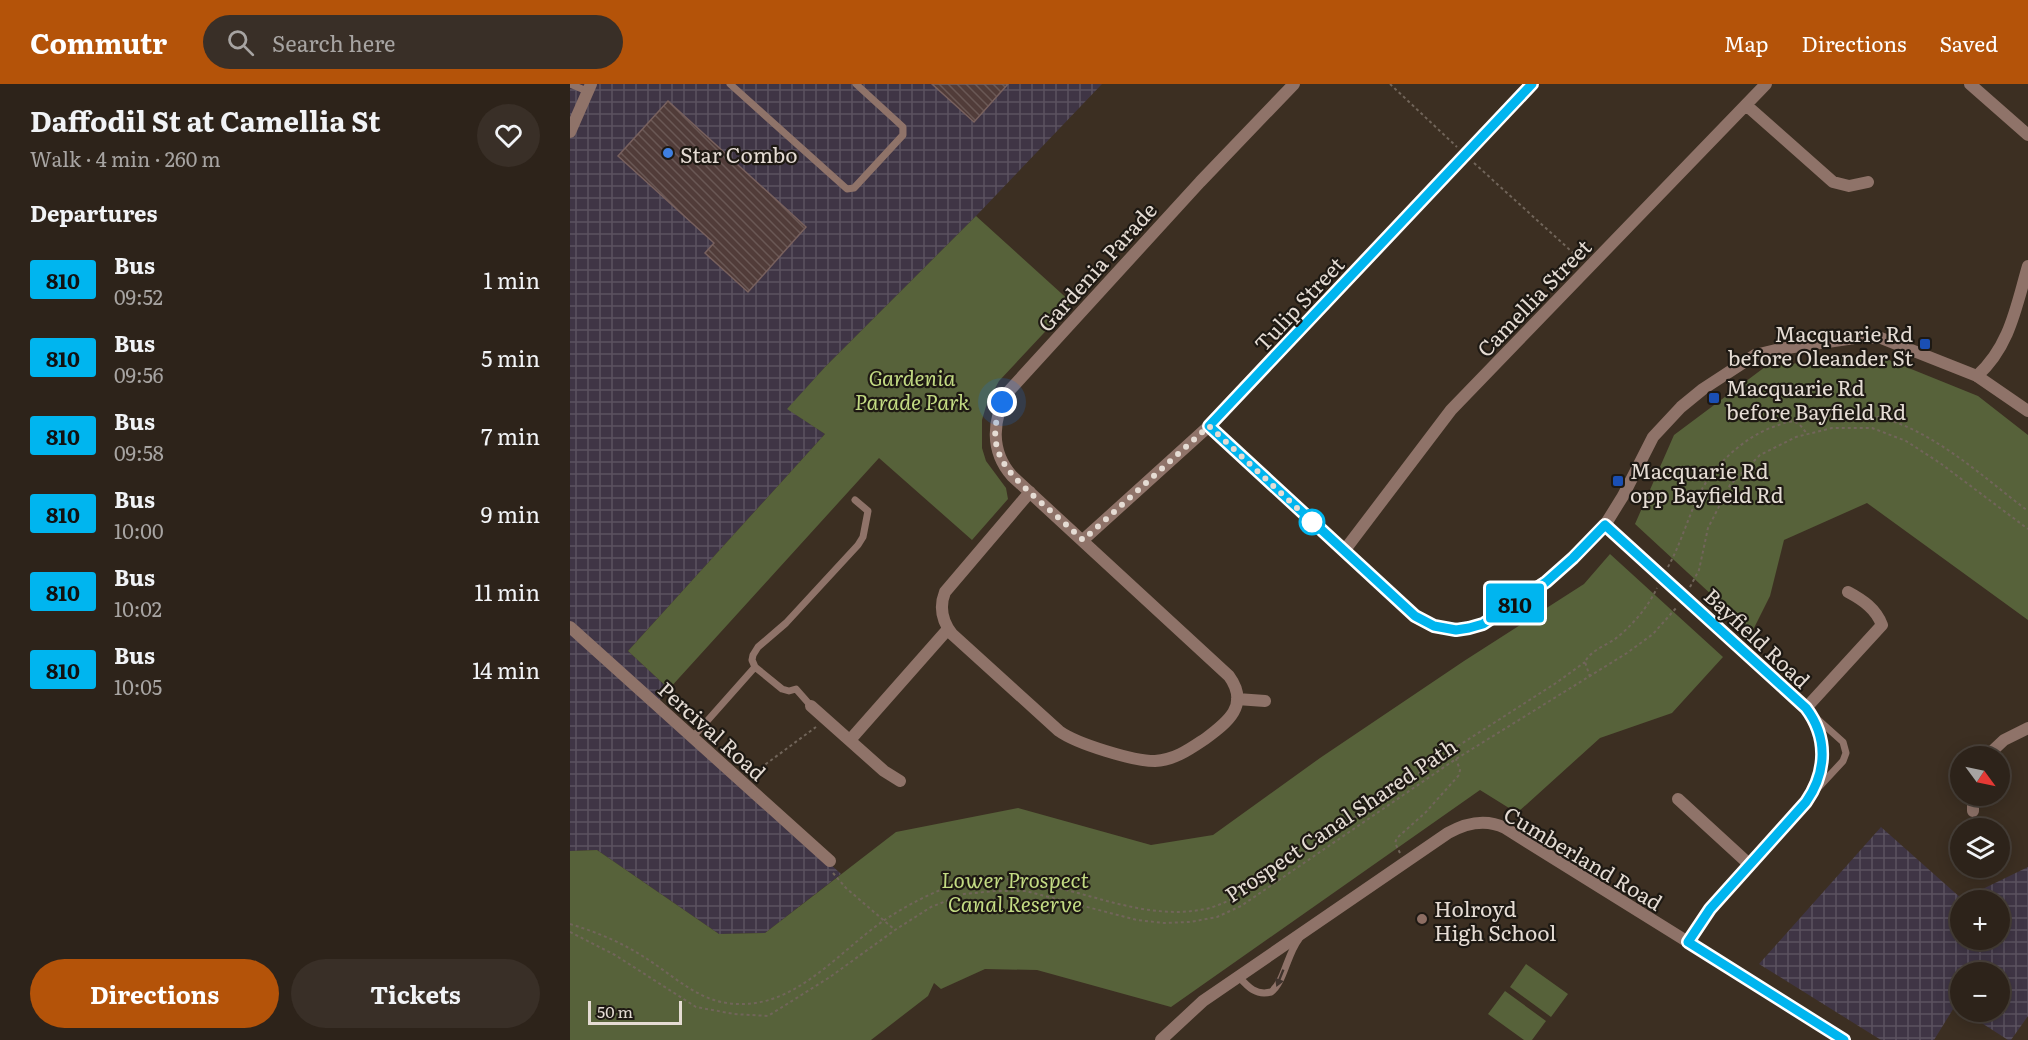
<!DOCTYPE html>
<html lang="en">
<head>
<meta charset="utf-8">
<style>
  body { margin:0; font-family:Literata,serif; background:#392f27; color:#f1f3f6; height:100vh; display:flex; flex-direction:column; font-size:22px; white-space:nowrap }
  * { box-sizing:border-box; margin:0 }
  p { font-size:20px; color:#a7a4a2 }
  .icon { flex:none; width:33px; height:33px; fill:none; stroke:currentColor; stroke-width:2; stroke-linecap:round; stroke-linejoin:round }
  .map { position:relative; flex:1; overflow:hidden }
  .side { display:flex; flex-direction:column; background:#2d231a; width:570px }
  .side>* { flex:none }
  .badge { padding:0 12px; border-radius:4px; font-size:21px; line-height:39px }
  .needle { width:39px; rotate:123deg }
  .tools { position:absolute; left:1380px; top:662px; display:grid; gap:12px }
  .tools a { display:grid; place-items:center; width:60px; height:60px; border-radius:50%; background:#2d231a; box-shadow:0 3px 15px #0003,0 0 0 2px #484039; font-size:30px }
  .scale { position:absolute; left:18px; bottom:15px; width:94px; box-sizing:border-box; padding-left:6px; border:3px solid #e5dcd4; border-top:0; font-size:16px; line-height:21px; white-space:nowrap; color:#e5dcd4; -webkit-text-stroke:4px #1e1913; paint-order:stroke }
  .you { position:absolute; width:30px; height:30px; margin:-15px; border:4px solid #fff; border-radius:50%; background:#1a73e8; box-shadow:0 0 0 9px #1a73e833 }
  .map>.badge { position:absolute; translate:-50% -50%; box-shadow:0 0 0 3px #fff }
  h2 { padding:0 30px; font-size:22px; line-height:54px }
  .round { display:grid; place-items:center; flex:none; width:63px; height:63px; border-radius:32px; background:#392f27 }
  .summary { display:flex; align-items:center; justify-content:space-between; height:102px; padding:0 30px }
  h1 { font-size:28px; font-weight:700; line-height:45px }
  .primary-button { display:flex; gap:12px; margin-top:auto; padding:12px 30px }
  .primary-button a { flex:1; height:69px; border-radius:36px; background:#b45309; color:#fff; font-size:24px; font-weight:700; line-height:69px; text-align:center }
  .primary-button a+a { background:#392f27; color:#f1f3f6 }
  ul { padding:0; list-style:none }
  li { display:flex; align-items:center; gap:18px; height:78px; padding:0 30px }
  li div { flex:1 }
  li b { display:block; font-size:22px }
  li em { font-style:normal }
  li .badge { min-width:66px; font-weight:700; text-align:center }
  header { display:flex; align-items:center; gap:36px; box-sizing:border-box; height:84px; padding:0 30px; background:#b45309; color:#fff }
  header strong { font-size:28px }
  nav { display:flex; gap:33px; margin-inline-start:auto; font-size:21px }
  .search { width:420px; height:54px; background:#392f27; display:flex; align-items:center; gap:15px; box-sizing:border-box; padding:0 21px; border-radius:33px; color:#a7a4a2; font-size:22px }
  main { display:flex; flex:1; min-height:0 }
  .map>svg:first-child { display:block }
</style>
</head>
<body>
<header>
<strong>Commutr</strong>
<div class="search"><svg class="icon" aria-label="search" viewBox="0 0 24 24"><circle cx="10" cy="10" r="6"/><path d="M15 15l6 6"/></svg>Search here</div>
<nav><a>Map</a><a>Directions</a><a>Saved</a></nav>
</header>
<main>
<section class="side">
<div class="summary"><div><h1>Daffodil St at Camellia St</h1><p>Walk · 4 min · 260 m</p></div><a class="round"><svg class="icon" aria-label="heart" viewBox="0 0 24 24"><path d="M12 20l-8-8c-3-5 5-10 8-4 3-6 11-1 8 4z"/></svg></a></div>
<h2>Departures</h2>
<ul>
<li><span class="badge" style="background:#00b5ef;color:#111">810</span><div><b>Bus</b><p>09:52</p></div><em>1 min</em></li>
<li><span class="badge" style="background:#00b5ef;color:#111">810</span><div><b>Bus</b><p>09:56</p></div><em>5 min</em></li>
<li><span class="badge" style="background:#00b5ef;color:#111">810</span><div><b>Bus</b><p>09:58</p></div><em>7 min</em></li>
<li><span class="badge" style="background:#00b5ef;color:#111">810</span><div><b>Bus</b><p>10:00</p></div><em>9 min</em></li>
<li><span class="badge" style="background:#00b5ef;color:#111">810</span><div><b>Bus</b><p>10:02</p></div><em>11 min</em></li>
<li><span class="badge" style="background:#00b5ef;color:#111">810</span><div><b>Bus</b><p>10:05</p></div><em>14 min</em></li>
</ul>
<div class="primary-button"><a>Directions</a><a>Tickets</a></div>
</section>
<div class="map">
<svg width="1458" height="956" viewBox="0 0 1458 956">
  <defs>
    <pattern id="industrial-grid" width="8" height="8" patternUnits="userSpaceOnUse" patternTransform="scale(1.5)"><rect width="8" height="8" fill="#3f3545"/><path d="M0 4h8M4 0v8" fill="none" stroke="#5b525f"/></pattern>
    <pattern id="building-back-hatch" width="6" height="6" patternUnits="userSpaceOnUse" patternTransform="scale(1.5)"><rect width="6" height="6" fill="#513c39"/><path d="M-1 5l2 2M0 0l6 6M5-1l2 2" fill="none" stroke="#6a5855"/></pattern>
  </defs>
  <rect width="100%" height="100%" fill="#3c2f22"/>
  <path fill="url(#industrial-grid)" fill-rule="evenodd" d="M0,0H532L406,132L255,283L218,325L255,350L58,567L99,605L87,619L271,790L195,849L149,850L27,766L0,767Z
    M1311,743L1392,815L1458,783V932L1441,956H1438L1393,927H1430V888H1390V925L1385,922L1364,956H1311L1189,880ZM1390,816H1430V855H1390Z"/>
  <path fill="#57623a" d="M406,132L502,219L429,297L417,319L412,336V364L416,377L436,404L438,415L402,456L309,374L99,605L58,567L255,350L217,325L255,283Z
    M1304,270L1408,312L1458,351V536L1297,419L1214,456L1200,512L1182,548L1065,440L1104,351L1195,283Z
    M1040,470L1153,573L1102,629L1030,654L947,729L910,706L601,923L467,886L415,885L371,905L364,899L358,912L301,956H0V767L27,766L149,850L195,849L326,748L448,724L581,761L643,751L750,674L894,577L1014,500Z
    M956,880L998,910L981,933L940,903Z
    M935,907L976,937L962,956H954L918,930Z"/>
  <path fill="url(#building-back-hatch)" stroke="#78615e" stroke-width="1.5" d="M362,0H438L404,38Z
    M98,17L236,143L178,208L135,169L144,159L48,72Z"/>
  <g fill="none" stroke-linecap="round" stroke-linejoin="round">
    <path stroke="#71655a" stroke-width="2" stroke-dasharray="3 3" stroke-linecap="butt" d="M820,0L887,63
      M904,79L1011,176
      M1223,336C1244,333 1266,329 1287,330C1350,333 1410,391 1458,427
      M1098,483C1110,461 1117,437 1127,415C1140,385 1172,354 1203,343C1221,337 1225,332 1237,350
      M1120,503L1129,486L1138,444L1160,401L1190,371L1226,353L1262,344H1302L1336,357L1370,379L1458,445
      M1020,593L1015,578C1020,567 1035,562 1045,555C1062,542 1078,523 1087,504
      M181,691L246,643
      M830,769L825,759L827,754L856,728L889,691L890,686L886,675
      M263,789L276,804L325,846
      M0,840C26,848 51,858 74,873C100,889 126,915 157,919C223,929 267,868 316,835C341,819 369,804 398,797C415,792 435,795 452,797C512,804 573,838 635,825C650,822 663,814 677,808L888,662L986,599L1015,578
      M0,848L45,871L126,923L164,930L198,932L260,893L325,846L361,823L394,810L425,807H456L567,836L594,839L620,838L647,833L671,822L886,675L1057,569L1083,550L1107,523"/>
    <path stroke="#8f7369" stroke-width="7" d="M0,0L17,7
      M160,0L277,105L284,104L333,51V43L286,0
      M185,583L182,576L183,571L188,563L216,539L288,461L293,453L298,427L285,416
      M1244,632L1273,658L1276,669L1273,677L1247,705
      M122,654L185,583L212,605L219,607L226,605L241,622
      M669,893C678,903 686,912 701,908C714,899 717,870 729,855"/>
    <path stroke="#8f7369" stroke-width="12" d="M1400,0L1458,51
      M1176,21L1263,98L1279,102L1298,98
      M1407,292C1440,262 1446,223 1458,182
      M639,342L845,532L864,542L886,546L899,544L913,540L976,497L1003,474L1035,441
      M460,408L375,508C369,523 372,537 382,550L489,647C507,660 563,677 585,677C605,676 620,665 635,655C658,638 680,621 659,592L442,392C420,367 422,336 438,308L630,98L724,0
      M513,456L639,342L962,0
      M774,467L881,326L1196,0
      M0,543L260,777
      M667,615L695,617
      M241,622L314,687L330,697
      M1236,624L1312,541C1306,525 1293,516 1278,508
      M280,656L378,545
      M1417,672L1434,656L1458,644
      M1108,715L1180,781
      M1403,727V711
      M591,956L633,917L878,749C896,739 915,734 935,744L1118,858"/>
    <path stroke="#8f7369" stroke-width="12" d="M0,48L21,0
      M1108,506L1035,441L1053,412L1083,353L1111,323L1133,305L1185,271L1210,265L1291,253L1311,254L1407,292L1458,327
      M1123,520L1236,624C1258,653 1257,688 1236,718L1140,825L1118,858L1274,956"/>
    <path stroke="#8f7369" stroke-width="12" d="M1108,506L1123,520"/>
  </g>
  <defs><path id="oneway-solid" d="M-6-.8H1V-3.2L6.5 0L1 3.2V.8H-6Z" transform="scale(1.5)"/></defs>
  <use fill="#40342d" href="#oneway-solid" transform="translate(710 894) rotate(112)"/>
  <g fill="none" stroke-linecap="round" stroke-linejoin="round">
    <g stroke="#fff" stroke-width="14">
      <path id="line" d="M962,0L639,342L845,532L864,542L886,546L899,544L913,540L976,498L1003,474L1035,441L1236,624C1258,653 1257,688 1236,718L1140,825L1118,858L1274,956"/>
    </g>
    <use href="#line" stroke="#00b5ef" stroke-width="9"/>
    <path stroke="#e5dcd4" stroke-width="6" stroke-dasharray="0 10.8" d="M432,318C414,365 434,385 467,415C483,429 498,442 513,456L639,342L742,438"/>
  </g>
  <circle fill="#3f7fe0" stroke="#1e1913" stroke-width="2" cx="98" cy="69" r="6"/>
  <g fill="#1a4fb4" stroke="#1e1913" stroke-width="2">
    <rect x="1349" y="254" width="12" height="12" rx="3"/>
    <rect x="1138" y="308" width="12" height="12" rx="3"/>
    <rect x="1042" y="391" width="12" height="12" rx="3"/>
  </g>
  <circle fill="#fff" stroke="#00b5ef" stroke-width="3" cx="742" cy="438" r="12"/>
  <circle fill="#8d6e63" stroke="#1e1913" stroke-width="2" cx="852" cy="835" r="6"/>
  <g text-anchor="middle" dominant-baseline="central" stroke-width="4.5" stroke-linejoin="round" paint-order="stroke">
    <g font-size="21" fill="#e5dcd4" stroke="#1e1913" text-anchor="start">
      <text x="110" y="69">Star Combo</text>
      <text x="1343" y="248" text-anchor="end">Macquarie Rd<tspan x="1343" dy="24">before Oleander St</tspan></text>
      <text x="1156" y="302">Macquarie Rd<tspan x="1156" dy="24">before Bayfield Rd</tspan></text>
      <text x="1060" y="385">Macquarie Rd<tspan x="1060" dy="24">opp Bayfield Rd</tspan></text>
      <text x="864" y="823">Holroyd<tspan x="864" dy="24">High School</tspan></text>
    </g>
    <g font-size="21" fill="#e5dcd4" stroke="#1e1913">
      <text transform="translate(526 182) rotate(-48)">Gardenia Parade</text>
      <text transform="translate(963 213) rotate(-46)">Camellia Street</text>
      <text transform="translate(728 219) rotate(-47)">Tulip Street</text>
      <text transform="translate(1188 553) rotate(43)">Bayfield Road</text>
      <text transform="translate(143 646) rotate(42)">Percival Road</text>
      <text transform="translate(770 735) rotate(-34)">Prospect Canal Shared Path</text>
      <text transform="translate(1014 773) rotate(31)">Cumberland Road</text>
    </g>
    <g font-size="21" font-style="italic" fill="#c3db83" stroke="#1e1913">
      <text x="342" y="292">Gardenia<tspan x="342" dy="24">Parade Park</tspan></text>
      <text x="445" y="794">Lower Prospect<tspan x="445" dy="24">Canal Reserve</tspan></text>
    </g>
  </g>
</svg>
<div class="tools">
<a><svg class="needle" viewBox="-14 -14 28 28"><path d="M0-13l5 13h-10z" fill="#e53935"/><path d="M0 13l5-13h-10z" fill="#a7a4a2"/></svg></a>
<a><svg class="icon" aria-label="layers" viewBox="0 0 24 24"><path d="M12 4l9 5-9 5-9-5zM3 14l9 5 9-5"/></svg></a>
<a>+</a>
<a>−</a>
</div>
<div class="scale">50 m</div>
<div class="you" style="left:432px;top:318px"></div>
<b class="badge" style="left:945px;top:519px;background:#00b5ef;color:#111">810</b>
</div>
</main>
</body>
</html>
